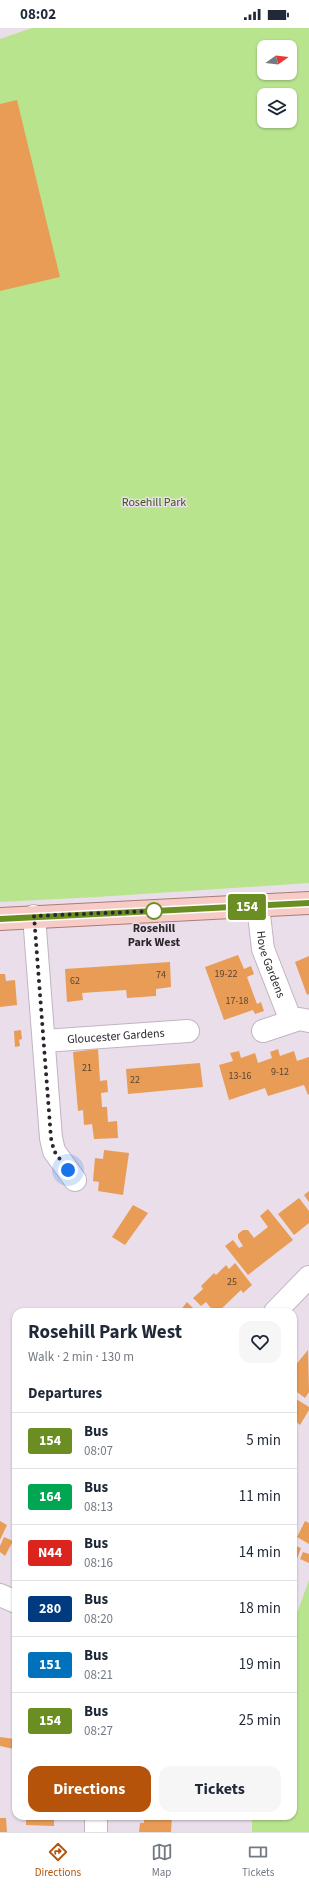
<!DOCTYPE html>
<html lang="en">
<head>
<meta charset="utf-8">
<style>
  body { margin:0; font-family:"Source Sans 3",sans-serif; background:#f6f6f7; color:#1f2937; height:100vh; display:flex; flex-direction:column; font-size:15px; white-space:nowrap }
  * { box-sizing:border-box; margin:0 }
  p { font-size:13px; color:#747a83 }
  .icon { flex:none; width:22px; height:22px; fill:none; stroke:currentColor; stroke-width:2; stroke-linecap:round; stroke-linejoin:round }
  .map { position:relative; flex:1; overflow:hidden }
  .drawer { position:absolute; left:12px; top:1280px; width:285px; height:512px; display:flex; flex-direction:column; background:#fff; border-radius:12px; box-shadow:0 1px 3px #0004 }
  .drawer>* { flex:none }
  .badge { padding:0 8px; border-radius:3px; font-size:14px; line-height:26px }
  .needle { width:26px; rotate:75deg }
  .buttons { position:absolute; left:257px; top:12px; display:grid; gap:8px }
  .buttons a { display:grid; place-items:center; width:40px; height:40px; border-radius:8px; background:#fff; box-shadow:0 1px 3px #0004; font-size:20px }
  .you { position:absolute; width:20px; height:20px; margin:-10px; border:3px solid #fff; border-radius:50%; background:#1a73e8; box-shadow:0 0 0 6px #1a73e833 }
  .map>.badge { position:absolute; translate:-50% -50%; box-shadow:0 0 0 2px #fff }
  h2 { padding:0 16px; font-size:15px; line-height:36px }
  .round { display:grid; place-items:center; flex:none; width:42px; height:42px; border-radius:12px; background:#f6f6f7 }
  .head { display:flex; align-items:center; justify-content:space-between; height:68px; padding:0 16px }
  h1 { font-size:19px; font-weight:700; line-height:30px }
  .action { display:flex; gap:8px; margin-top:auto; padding:8px 16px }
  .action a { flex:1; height:46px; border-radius:12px; background:#b45309; color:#fff; font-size:16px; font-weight:700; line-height:46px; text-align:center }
  .action a+a { background:#f6f6f7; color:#1f2937 }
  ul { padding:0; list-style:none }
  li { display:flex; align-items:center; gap:12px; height:56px; padding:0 16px; border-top:1px solid #e0e1e3 }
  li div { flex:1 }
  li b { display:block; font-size:15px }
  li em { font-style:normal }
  li .badge { min-width:44px; font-weight:700; text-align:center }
  .status { display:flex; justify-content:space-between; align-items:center; height:28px; padding:0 20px; background:#fff; direction:ltr }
  .status svg { height:11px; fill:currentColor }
  .tab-bar { display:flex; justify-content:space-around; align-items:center; height:56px; border-top:1px solid #e0e1e3; background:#fff; font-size:11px; color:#747a83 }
  .tab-bar a { display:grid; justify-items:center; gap:2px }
  .tab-bar .active { color:#b45309 }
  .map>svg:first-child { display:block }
</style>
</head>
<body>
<div class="status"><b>08:02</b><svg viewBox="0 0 49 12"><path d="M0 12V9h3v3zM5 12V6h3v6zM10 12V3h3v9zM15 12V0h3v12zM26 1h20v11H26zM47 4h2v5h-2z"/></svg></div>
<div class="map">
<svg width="309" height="1804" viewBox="0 0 309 1804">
  <rect width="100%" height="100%" fill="#e9deea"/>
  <path fill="#b9e48e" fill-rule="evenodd" d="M32,0H309V855L97,869L0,874V11ZM264,19H290V45H264ZM264,67H290V93H264Z
    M309,1552V1804H252V1788H293V1596Z"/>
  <path fill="#e89c55" d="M17,72L60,249L0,263V76Z
    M238,927L244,941L251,938L254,946L247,949L257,976L261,974L264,983L255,986L253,982L224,992L205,939Z
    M309,928V966L307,967L295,934Z
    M170,934L171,959L156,961V968L127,970L126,962L82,965L83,972L67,974L65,941Z
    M0,946H5L6,953L15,952L17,977L0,979Z
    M21,1002L22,1011L19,1012L20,1018L15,1019L14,1003Z
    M98,1021L100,1053L107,1052L108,1064L101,1065L102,1079H107L108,1094L117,1093L118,1110L94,1111L92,1096L84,1097L83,1082L78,1083L73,1024Z
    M278,1021L280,1028L294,1023L297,1033L309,1029V1066L308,1067L304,1057L268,1068L265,1060L229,1072L219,1037L233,1033L230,1025L239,1023L241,1030L255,1025L258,1035L272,1030L270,1024Z
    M200,1035L203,1059L128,1066L126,1041Z
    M104,1122L129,1125L123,1167L98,1163L99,1154L93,1153L95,1130L103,1131Z
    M309,1163V1174L304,1167Z
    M299,1170L309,1183V1195L294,1207L278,1186Z
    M133,1177L148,1185L125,1217L112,1209Z
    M268,1181L293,1212L248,1247L225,1218L233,1212L239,1220L243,1218L238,1210V1206L243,1202H248L254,1210L268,1199L260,1188Z
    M235,1235L252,1257L243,1265L241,1262L218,1284H214L206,1274L201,1278L193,1270L203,1261L201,1258L214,1245L216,1247L226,1237L229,1241Z
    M187,1274L197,1284H179Z
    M308,1322L309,1364L305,1370L293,1361V1340Z
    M293,1369L309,1379V1382L300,1397L293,1391Z
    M0,1493L7,1497L0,1512Z
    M305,1493L309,1495V1516L297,1509Z
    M4,1509L13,1513L5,1528L0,1524V1518Z
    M293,1517L301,1520L297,1531L293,1530Z
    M303,1524L309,1526V1535L300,1531Z
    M0,1709L15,1711L14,1721L0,1718Z
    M26,1788H54V1798L26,1797Z
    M144,1788H172L171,1804H139L140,1795H144Z
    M191,1788H206V1790L191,1791Z
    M0,1790H6L7,1804H0Z"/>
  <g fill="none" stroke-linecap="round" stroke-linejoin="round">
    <g stroke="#c0b5c1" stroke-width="24">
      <g id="minor">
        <path id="s1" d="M258,878L263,921L291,993"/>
        <path d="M34,888L51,1110L54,1123L75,1152"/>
        <path d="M263,1003L299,991L309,993"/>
        <path id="s2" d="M44,1013L188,1003"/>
        <path d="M275,1284L309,1249"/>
        <path d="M0,1567L16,1574"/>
        <path d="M96,1804V1788"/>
      </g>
    </g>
    <g stroke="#ab7c78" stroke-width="24">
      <path id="major" d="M0,891L309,875"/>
    </g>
    <use href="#minor" stroke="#fff" stroke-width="22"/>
    <use href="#major" stroke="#f7ccc7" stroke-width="22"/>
  </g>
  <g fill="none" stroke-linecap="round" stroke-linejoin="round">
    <g stroke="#fff" stroke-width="9">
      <path id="line" d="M0,891L309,875"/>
    </g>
    <use href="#line" stroke="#6b8e23" stroke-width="6"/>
    <path stroke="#2a262a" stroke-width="4" stroke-dasharray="0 7.2" d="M68,1142L54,1123L51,1110L34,888L154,883"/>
  </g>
  <circle fill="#fff" stroke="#6b8e23" stroke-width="2" cx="154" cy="883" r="8"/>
  <g text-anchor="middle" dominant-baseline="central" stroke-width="3" stroke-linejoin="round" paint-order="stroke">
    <g font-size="10" fill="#5a4435">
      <text x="226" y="946">19-22</text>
      <text x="161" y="947">74</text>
      <text x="75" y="953">62</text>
      <text x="237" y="973">17-18</text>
      <text x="87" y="1040">21</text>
      <text x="280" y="1044">9-12</text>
      <text x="240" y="1048">13-16</text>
      <text x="135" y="1052">22</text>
      <text x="232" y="1254">25</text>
    </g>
    <g font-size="12" fill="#3d581b" stroke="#e9deea">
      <text x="154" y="474">Rosehill Park</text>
    </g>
    <g font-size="12" font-weight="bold" fill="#2a262a" stroke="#e9deea">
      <text x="154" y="900">Rosehill<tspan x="154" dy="14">Park West</tspan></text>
    </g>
    <g font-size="12" fill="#2a262a" stroke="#e9deea">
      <text stroke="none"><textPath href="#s1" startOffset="60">Hove Gardens</textPath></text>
      <text stroke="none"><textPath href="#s2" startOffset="72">Gloucester Gardens</textPath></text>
    </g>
  </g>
</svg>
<div class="buttons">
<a><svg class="needle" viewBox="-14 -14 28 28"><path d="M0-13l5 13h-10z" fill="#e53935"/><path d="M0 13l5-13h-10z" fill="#747a83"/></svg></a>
<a><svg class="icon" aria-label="layers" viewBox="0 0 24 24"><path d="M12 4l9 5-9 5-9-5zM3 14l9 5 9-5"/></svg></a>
</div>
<div class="you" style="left:68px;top:1142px"></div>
<b class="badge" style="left:247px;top:879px;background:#6b8e23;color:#fff">154</b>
<section class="drawer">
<div class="head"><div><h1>Rosehill Park West</h1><p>Walk · 2 min · 130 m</p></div><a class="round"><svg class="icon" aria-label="heart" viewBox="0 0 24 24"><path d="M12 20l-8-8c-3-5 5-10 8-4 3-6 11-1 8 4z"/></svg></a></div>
<h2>Departures</h2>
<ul>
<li><span class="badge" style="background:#6b8e23;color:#fff">154</span><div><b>Bus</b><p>08:07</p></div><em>5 min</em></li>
<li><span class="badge" style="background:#00a651;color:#fff">164</span><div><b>Bus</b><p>08:13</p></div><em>11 min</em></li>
<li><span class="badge" style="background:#dc241f;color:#fff">N44</span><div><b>Bus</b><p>08:16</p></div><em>14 min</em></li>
<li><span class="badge" style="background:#003b80;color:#fff">280</span><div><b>Bus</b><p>08:20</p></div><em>18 min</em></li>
<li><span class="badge" style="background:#0072bc;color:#fff">151</span><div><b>Bus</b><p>08:21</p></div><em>19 min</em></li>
<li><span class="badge" style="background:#6b8e23;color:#fff">154</span><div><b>Bus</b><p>08:27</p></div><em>25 min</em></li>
</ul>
<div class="action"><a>Directions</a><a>Tickets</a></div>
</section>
</div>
<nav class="tab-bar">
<a class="active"><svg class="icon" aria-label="directions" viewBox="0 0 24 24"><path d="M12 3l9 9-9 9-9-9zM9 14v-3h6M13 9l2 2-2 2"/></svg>Directions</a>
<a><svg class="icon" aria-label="map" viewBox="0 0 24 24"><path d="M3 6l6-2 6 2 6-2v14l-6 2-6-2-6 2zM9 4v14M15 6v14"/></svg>Map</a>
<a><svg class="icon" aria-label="tickets" viewBox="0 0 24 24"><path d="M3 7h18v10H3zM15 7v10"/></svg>Tickets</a>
</nav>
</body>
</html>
